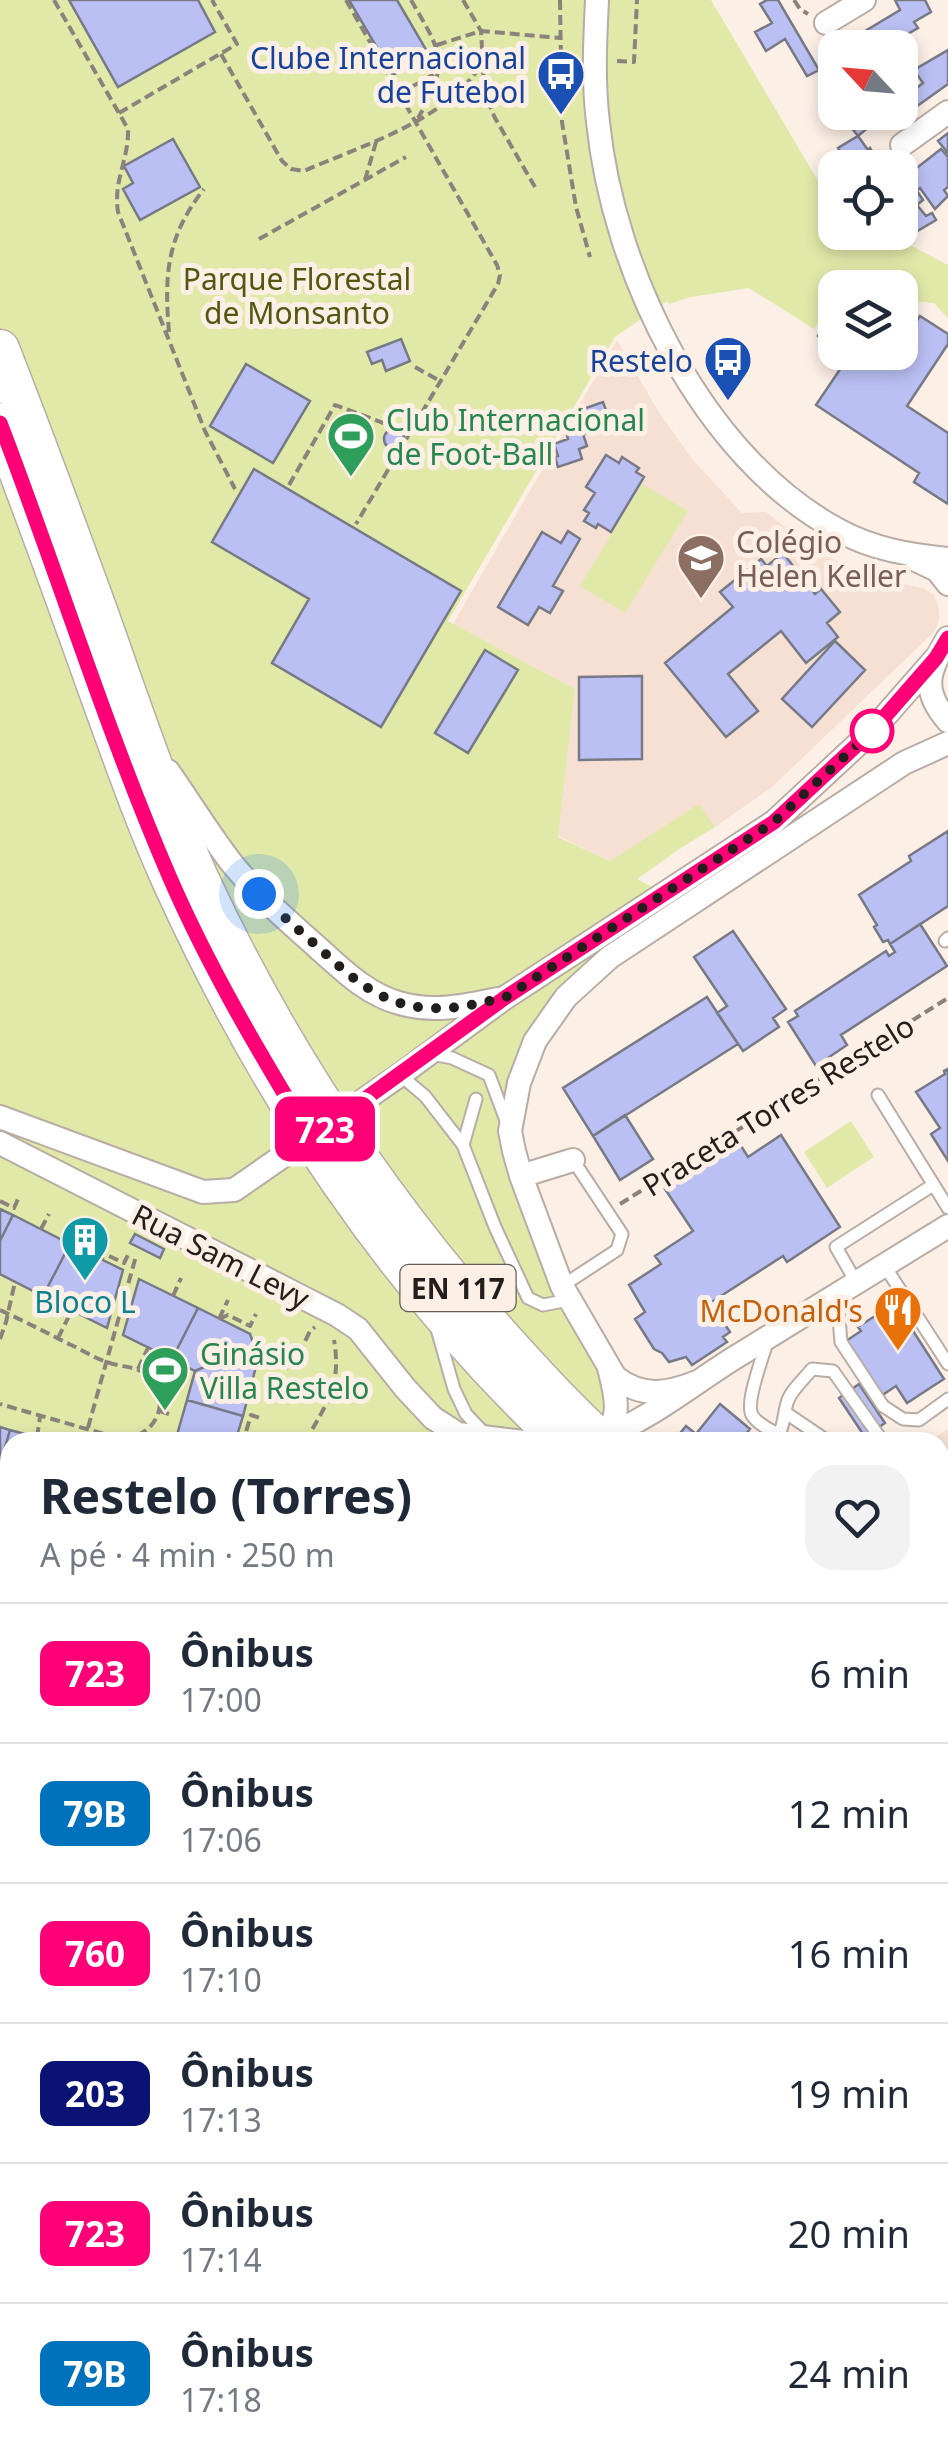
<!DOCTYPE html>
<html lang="pt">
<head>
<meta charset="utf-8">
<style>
  body { margin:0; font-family:"Noto Sans",sans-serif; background:#f2f2f3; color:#1f2937; height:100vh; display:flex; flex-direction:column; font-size:38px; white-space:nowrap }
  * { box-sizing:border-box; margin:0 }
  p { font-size:32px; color:#747a83 }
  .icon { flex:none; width:55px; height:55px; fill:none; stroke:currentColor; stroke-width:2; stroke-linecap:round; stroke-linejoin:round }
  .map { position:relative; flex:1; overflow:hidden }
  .panel { position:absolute; left:0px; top:1432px; width:950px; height:1032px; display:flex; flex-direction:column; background:#fff; border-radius:30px 30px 0 0; box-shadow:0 5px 15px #0003 }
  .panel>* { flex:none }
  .badge { padding:0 20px; border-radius:15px; font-size:35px; line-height:65px }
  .needle { width:65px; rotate:296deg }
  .buttons { position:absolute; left:818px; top:30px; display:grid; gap:20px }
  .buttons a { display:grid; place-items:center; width:100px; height:100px; border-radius:20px; background:#fff; box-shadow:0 5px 15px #0003; font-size:50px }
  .you { position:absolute; width:50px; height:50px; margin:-25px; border:8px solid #fff; border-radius:50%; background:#1a73e8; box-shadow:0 0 0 15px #1a73e833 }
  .map>.badge { position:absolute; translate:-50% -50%; box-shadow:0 0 0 5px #fff }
  .round { display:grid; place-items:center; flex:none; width:105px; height:105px; border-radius:30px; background:#f2f2f3 }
  .summary { display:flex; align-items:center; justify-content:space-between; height:170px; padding:0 40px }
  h1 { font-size:48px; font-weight:700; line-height:75px }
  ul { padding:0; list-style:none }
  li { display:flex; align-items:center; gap:30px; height:140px; padding:0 40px; border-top:2px solid #e0e1e3 }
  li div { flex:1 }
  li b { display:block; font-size:38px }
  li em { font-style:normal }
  li .badge { min-width:110px; font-weight:700; text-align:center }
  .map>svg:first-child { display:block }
</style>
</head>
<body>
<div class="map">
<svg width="948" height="2464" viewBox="0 0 948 2464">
  <rect width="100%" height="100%" fill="#fcefe6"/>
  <path fill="#f5e0d3" d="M617,340L658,411L692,459L742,513L766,512L810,547L839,562L894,582L923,588L934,595L939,608V620L935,631L772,787L715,827L699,805L610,861L558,836L575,689L453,624Z
    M948,1429V1621L940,1615V1442H928Z
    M940,1915L948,1921V2337L940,2331Z"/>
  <path fill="#e1e9a9" d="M0,0H711L824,191L818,196L835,205V232L887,233L948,265V318L934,303L900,300V288H835V298L814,329L749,288L691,297L669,304L667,301L615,337L448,621L575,689L558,837L610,861L699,804L715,827L681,848L637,879L676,900L564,995L532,1040L514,1151L593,1342L626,1442H10V2455H940V2332L948,2338V2464H0Z
    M642,484L688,511L625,613L580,586Z
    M851,1121L874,1157L827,1188L804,1152Z"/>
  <path fill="#bbc0f4" stroke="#777985" stroke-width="2.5" d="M69,0H198L215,32L118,87Z
    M349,0H397L428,53L393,75Z
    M767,0H778L819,70L807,76L785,39L766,51L755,32L772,23L760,4Z
    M895,0H925L931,12L914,22L918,28L906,35L911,44L902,50L898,42L890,48H878L875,43L867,48H837L900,10Z
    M948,50V84L913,109L905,97L923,83L914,70Z
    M847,112H887L858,136L842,116Z
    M948,133V153L938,141Z
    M858,136L868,150L870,148L882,168H846L849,165L838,148Z
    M173,139L200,187L140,220L123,189L133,183L124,166Z
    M941,149L948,157V187L944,190L948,196L935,209L920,188L909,197L907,193L901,198L900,181Z
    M917,191L923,200L917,205L926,216L932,213L936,220L914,233L900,224V211L906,206L901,198L907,193L909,197Z
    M835,310V347L818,336Z
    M920,316L948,334V344L907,406L948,433V504L914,482L919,473L816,405L849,356L844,352H900V338L904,340Z
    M401,339L410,361L386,371L382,360L372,364L367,352Z
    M246,364L310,401L273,463L210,426Z
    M603,402L607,413L593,418L597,429L583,434L587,446L579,449L582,459L558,467L555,457L558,456L554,444L568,439L565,428L578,424L574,412Z
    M384 439a10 10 0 1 1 20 0a10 10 0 1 1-20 0Z
    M606,455L619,463L622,457L639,468L636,472L644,477L611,532L598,524L596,528L584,521L589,513L584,510L595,493L586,487Z
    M254,469L461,591L381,727L272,663L309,599L212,542Z
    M568,531L580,539L553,586L563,591L550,613L539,607L528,625L498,607L542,532L561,543Z
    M783,553L815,594L821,589L840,612L827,623L838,637L806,663L781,631L728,674L758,711L726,737L665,663L733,607L720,592L761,559L767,566Z
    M835,641L865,670L812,727L782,699Z
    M485,650L518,670L468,753L435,733Z
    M642,676V759L579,760V677Z
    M948,831V906L890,944L888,940L883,942L874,927L877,925L859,895L911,861L909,856Z
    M920,924L947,966L841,1035L847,1045L816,1066L788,1022L798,1016L795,1011L886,951L889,956L895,952L890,944Z
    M733,931L786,1009L773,1018L779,1027L743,1051L717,1013L727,1006L694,957Z
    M707,997L738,1044L593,1136L563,1088Z
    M948,1069V1161L931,1134L940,1128L916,1092L945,1074L944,1071Z
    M625,1115L653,1159L620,1180L593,1136Z
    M781,1135L840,1227L787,1262L783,1256L710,1303L730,1332L723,1337L727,1342L692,1365L686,1357L669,1362L662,1353L654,1349L635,1319L645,1312L629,1285L661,1264L655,1256L693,1231L665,1189L738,1141L748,1157Z
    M0,1209L13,1215L0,1241Z
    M13,1215L70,1244L43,1296L0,1274V1241Z
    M135,1234L164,1249L160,1258L130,1243Z
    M70,1244L123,1270L107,1328L43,1296Z
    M139,1279L198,1308L172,1359L123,1335Z
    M895,1303L944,1379L907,1403L896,1386L881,1396L846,1341L861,1331L858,1327Z
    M198,1308L250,1334L254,1345L195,1371L172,1359Z
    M254,1345L259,1355L243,1416L187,1400L195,1371Z
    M859,1384L885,1423L865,1437L839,1398Z
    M187,1400L243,1416L235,1442H175Z
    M720,1404L750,1429L739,1442H673L686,1426L696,1434Z
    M0,1427L10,1430L0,1465Z
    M10,1430L55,1442H10V1490L0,1487V1465Z
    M940,2021L948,2027V2139L940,2149Z
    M7,2279L10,2280V2303L3,2301Z"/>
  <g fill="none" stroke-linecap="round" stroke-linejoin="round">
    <g stroke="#b9aca4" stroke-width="15">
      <path id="service" d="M945,941L948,938
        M432,1054L452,1058L489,1075L507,1123
        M400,1075L425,1096L463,1145L495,1227L528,1298L543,1305L569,1300
        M878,1095L948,1208
        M463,1145L476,1099
        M884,1265L948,1364
        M856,1282L836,1247L933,1185
        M562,1286L617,1250L622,1234L573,1160
        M837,1296L841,1342L883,1406L903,1419L919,1420L948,1399
        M437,1329L454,1389L466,1414L484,1433
        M767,1342C763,1357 745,1402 752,1415C757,1424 771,1430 779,1435
        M786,1413L829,1442
        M774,1442C784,1430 783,1417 787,1403C790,1391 805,1378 812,1369L833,1371L881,1439L880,1442
        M0,1658L10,1657"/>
    </g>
    <g stroke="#b9aca4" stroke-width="26">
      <path id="minor" d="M597,0C595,41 593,82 598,122C613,271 702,457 838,530C872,549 909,555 948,559
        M826,23L864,0
        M902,145L948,112
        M916,560L937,570L948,584
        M948,638C929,671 920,689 948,721
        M168,771C190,802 210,836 234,866C259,896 288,921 317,947C342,969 366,994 399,1003C433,1013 465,1006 498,999
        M0,1117L203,1192L234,1190L400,1075L506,997L774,822L872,731L936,658
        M0,1143L337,1315L358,1329L405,1388L433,1418L458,1434L524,1442
        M521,1176L573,1160
        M697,1382C667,1394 642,1398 615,1377L562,1286L521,1176L514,1151L510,1131L519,1083L535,1041L566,997L610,957L904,763L948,743
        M601,1438C624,1421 615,1392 609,1368
        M599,1439C648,1420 687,1388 731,1360C803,1315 876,1271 948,1226
        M940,1891L948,1898"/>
    </g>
    <g stroke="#b9aca4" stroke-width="41">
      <path id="primary" d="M0,349C34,436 66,523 98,611C130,701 160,792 200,880C277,1047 380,1202 503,1339C535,1374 568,1411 603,1442
        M0,423C33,510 65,598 96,685C120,751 143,818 172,882C266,1090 396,1286 563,1442
        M940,1717L948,1723
        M940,1752L948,1759
        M940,1808H948"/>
    </g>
    <path stroke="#8b827c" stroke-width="4" stroke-dasharray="10 5" stroke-linecap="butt" d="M54,0L128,129C129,160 113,180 118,212L205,431L235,489
      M346,0L497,265L500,275L498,284L356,524
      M411,0C441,52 451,62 418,118
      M463,0L481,31L484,83L488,102L495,118L535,187
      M560,0L562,122L576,207L590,257
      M794,0L800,9L808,14
      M437,45L481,31L560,38
      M221,54L282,161L291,169L304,171C365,144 447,121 483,62
      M617,61L634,62L637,0
      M399,94L438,72
      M119,113L237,44L212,0
      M365,180L376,142
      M259,239L406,157
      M169,332C164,274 167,236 204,189
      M415,367L440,381
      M289,485L335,405L410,433
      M0,1201L14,1208L18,1199
      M620,1204L948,998
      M41,1229L49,1214
      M106,1241L98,1258L109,1256L124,1263L129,1253
      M173,1296L181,1278
      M0,1310C24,1321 47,1333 71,1345C83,1350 94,1358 107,1362C122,1368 138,1365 151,1378C168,1397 160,1428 135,1436C125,1439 114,1437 104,1434L0,1404
      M219,1319L228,1315L250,1326L256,1314
      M219,1319L228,1300
      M58,1338L72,1310
      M0,1339L6,1322L15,1282
      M279,1364L292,1369L310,1331L315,1327
      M138,1369L148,1348
      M157,1388L176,1380
      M160,1411L169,1414
      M37,1437L40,1417
      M236,1441L245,1435L251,1415L263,1419
      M84,1442L136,1256
      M305,1442C326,1404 342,1386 334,1340
      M0,2109L10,2104"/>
    <use href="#service" stroke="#fff" stroke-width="11"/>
    <use href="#minor" stroke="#fff" stroke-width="22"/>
    <use href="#primary" stroke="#fff" stroke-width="38"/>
  </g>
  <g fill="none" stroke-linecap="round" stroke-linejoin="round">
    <g stroke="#fff" stroke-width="22">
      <path id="line" d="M0,423C58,574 106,730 170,878C209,968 260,1054 311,1138L506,997L774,822L874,729L936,658L948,638"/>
    </g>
    <use href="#line" stroke="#f07" stroke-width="15"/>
    <path stroke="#231e1b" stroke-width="10" stroke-dasharray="0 18" d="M259,894C278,911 297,929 317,946C350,977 382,1006 429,1008C455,1010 481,1003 506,997L774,822L872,731"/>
  </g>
  <defs>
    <g id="bus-pin" transform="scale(2.5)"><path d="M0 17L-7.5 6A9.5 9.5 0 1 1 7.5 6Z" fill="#1a4fb4" stroke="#fcefe6"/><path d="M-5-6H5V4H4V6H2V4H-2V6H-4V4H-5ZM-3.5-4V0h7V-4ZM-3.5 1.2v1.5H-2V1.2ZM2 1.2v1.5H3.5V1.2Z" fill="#fff"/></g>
    <g id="stadium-pin" transform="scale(2.5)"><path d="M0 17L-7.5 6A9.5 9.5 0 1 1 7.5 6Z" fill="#2e9e5b" stroke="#fcefe6"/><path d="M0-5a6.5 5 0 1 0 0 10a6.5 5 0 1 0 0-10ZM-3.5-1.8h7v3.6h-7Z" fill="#fff"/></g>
    <g id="school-pin" transform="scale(2.5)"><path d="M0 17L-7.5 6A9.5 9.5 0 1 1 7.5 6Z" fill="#8d6e63" stroke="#fcefe6"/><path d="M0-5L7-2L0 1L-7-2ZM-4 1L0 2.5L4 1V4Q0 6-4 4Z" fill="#fff"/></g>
    <g id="building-pin" transform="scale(2.5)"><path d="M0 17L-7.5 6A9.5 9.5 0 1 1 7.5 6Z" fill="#0f9aa8" stroke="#fcefe6"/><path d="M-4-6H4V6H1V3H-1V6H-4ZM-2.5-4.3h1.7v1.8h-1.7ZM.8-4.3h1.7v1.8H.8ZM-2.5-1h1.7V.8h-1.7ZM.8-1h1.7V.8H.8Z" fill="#fff"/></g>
    <g id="restaurant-pin" transform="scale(2.5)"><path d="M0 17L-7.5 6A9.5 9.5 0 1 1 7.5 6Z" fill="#e8710a" stroke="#fcefe6"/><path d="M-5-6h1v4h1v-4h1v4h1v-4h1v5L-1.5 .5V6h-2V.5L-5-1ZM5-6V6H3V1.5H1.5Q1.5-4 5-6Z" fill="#fff"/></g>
  </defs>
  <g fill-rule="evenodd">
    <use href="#bus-pin" x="561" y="74"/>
    <use href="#bus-pin" x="728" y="360"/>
    <use href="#stadium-pin" x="351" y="436"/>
    <use href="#school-pin" x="701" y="558"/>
    <use href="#building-pin" x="85" y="1240"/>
    <use href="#restaurant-pin" x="898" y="1310"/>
    <use href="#stadium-pin" x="165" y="1370"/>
  </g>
  <circle fill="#fff" stroke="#f07" stroke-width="5" cx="872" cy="731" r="20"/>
  <g text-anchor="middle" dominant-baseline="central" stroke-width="10" stroke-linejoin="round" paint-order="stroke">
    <rect fill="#fcefe6" stroke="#645d58" stroke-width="2.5" x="400.5" y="1265" width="115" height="46" rx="8"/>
    <g font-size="28" font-weight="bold" fill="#231e1b">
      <text x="458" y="1288">EN 117</text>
    </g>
    <g font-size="30" fill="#164399" stroke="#fcefe6" text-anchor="end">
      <text x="526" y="57">Clube Internacional<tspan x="526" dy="34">de Futebol</tspan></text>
      <text x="693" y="360">Restelo</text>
    </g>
    <g font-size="30" fill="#525810" stroke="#fcefe6">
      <text x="297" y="278">Parque Florestal<tspan x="297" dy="34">de Monsanto</tspan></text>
    </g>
    <g font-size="30" fill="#27864d" stroke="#fcefe6" text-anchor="start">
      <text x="386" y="419">Club Internacional<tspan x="386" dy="34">de Foot-Ball</tspan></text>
      <text x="200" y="1353">Ginásio<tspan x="200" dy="34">Villa Restelo</tspan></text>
    </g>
    <g font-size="30" fill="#785e54" stroke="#fcefe6" text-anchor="start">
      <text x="736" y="541">Colégio<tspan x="736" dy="34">Helen Keller</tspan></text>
    </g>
    <g font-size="30" fill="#231e1b" stroke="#fcefe6">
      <text transform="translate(778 1105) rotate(-32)">Praceta Torres Restelo</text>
      <text transform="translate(221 1256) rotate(27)">Rua Sam Levy</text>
    </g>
    <g font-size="30" fill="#0d838f" stroke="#fcefe6">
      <text x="85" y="1301">Bloco L</text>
    </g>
    <g font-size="30" fill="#c56008" stroke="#fcefe6" text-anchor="end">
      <text x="863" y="1310">McDonald's</text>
    </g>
  </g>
</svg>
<div class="buttons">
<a><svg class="needle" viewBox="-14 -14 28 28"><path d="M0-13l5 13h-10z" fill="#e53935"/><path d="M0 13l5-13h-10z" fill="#747a83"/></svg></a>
<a><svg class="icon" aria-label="locate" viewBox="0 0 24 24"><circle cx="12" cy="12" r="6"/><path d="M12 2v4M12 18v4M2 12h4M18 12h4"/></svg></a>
<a><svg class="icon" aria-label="layers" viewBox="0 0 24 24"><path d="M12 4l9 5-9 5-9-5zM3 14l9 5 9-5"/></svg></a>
</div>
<div class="you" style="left:259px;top:894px"></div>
<b class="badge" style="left:325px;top:1129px;background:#f07;color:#fff">723</b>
<section class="panel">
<div class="summary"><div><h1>Restelo (Torres)</h1><p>A pé · 4 min · 250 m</p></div><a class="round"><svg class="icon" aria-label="heart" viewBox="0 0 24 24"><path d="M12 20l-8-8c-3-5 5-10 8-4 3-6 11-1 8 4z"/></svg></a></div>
<ul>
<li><span class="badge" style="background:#f07;color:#fff">723</span><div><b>Ônibus</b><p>17:00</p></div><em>6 min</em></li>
<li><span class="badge" style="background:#0072bc;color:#fff">79B</span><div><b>Ônibus</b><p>17:06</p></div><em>12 min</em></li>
<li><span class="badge" style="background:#f07;color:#fff">760</span><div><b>Ônibus</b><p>17:10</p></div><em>16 min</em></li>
<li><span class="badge" style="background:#0a1274;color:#fff">203</span><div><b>Ônibus</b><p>17:13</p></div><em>19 min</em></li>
<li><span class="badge" style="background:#f07;color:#fff">723</span><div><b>Ônibus</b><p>17:14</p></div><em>20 min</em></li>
<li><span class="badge" style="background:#0072bc;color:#fff">79B</span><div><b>Ônibus</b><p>17:18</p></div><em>24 min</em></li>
</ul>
</section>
</div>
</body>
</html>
